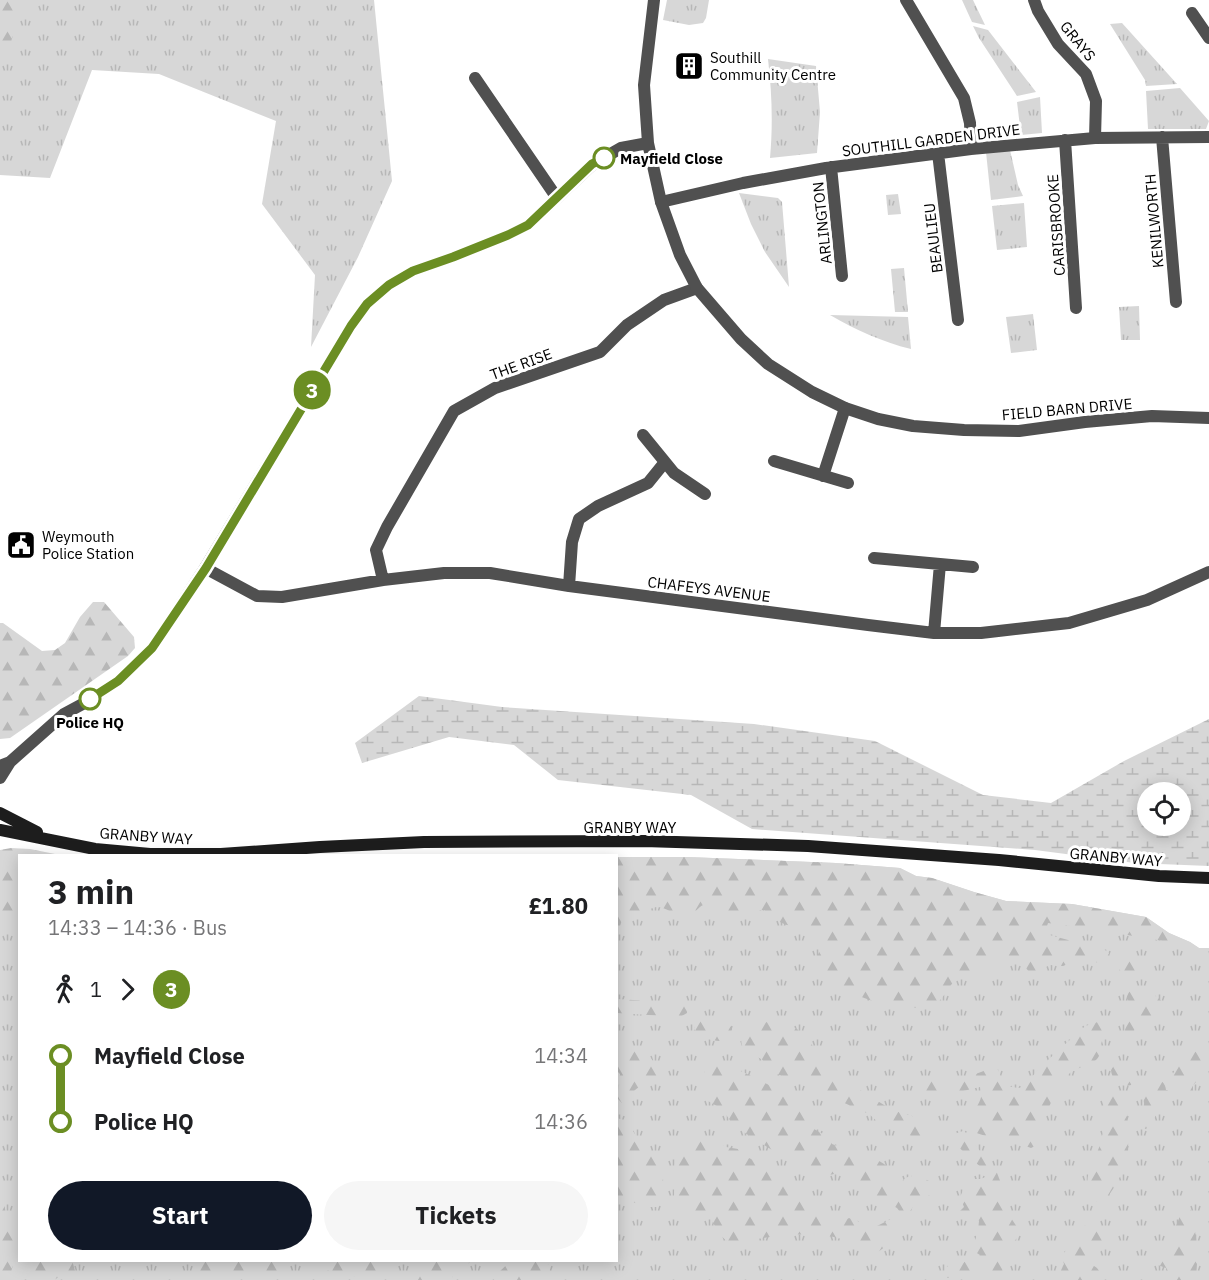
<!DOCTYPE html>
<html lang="en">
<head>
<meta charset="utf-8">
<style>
  body { margin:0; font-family:"IBM Plex Sans",sans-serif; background:#f6f6f6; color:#202124; height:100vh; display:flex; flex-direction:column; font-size:22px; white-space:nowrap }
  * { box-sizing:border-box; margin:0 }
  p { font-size:20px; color:#757577 }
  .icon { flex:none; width:33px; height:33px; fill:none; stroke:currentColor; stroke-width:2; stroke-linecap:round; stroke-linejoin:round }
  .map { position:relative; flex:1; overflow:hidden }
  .details { position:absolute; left:18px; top:854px; width:600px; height:408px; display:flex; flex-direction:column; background:#fff; border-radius:0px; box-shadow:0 3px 15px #0003 }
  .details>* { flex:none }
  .badge { padding:0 12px; border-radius:20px; font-size:21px; line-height:39px }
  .buttons { position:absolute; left:1137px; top:782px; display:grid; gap:12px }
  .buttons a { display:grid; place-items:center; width:54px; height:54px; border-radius:50%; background:#fff; box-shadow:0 3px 15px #0003; font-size:30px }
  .map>.badge { position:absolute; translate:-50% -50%; box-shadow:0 0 0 3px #fff }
  .legs { display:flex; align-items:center; gap:9px; height:66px; padding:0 30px; font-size:20px }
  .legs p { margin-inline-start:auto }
  .summary { display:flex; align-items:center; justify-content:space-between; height:102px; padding:0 30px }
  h1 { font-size:33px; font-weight:700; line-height:45px }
  .primary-button { display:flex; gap:12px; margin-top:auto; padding:12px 30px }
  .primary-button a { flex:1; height:69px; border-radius:36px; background:#111827; color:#fff; font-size:24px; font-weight:700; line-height:69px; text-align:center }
  .primary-button a+a { background:#f6f6f6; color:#202124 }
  ul { padding:0 30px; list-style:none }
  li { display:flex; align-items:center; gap:21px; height:66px; font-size:22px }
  li i { display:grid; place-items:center; width:9px; height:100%; margin:0 8px; background:currentColor }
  li i::after { content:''; width:15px; height:15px; margin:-8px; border:4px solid; border-radius:50%; background:#fff }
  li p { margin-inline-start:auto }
  li:first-child i { background:linear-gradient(#0000 50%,currentColor 0) }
  li:last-child i { background:linear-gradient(currentColor 50%,#0000 0) }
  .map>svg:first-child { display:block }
</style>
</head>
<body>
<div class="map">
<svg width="1209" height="1280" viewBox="0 0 1209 1280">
  <defs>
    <pattern id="grass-tufts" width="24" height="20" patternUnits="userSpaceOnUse" patternTransform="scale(1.5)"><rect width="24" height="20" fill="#d7d7d7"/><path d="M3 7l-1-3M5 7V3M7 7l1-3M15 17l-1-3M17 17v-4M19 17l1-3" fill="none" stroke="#b7b7b7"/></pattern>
    <pattern id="forest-firs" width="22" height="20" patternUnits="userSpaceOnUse" patternTransform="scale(1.5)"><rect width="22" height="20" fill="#d7d7d7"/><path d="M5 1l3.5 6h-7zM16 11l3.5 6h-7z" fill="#b7b7b7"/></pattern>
    <pattern id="wetland-marsh" width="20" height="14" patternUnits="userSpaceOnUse" patternTransform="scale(1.5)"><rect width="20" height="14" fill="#d7d7d7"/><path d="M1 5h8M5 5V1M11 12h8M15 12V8" fill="none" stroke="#b7b7b7"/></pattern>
  </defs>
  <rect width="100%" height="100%" fill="#fff"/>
  <path fill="url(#grass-tufts)" d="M0,0H374L392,181L358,257L311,347L315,275L262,204L276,121L159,74L92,70L50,178L0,175Z
    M667,0H709L706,18L703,23L689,25L663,20Z
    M962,0H973L985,25L972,22Z
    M1122,23L1177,84L1146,86L1145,80L1110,24Z
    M973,26L988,30L1036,92L1017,96L979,38Z
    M768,59L816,66L820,112L817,153L770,158C773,125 772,93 768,59Z
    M1180,88L1209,121L1206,129H1148L1146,91Z
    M1040,97L1042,133L1021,135L1017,102Z
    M1010,150L1018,185L1023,196L991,200L986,152Z
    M739,193L778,198L782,202L789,287L765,252L751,224Z
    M898,194L901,214L888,215L886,195Z
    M1024,203L1027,247L997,250L992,206Z
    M904,268L908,312H895L891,269Z
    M1139,306L1140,340H1121L1119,307Z
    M1033,314L1037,350L1011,353L1006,317Z
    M830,315L908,317L911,349C882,342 856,330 830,315Z
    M0,854L20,855V1260H616L617,857H687L836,863L900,868L916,876L932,878L974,892L1006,901L1072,904L1146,917L1169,933L1190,942L1199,948H1209V1280H0Z"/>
  <path fill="url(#forest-firs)" d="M0,0H26L18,26L0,61Z
    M93,602H104L134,637L135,648L128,656L10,738L0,739V623H3L42,651L55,650L65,643L80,617Z
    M11,848L30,849L60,855H20C20,872 22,890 20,907C18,919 4,923 2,934C1,941 5,950 6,957L0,968V850Z
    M617,857H687L836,863L900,868L916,876L932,878L974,892L1006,901L1072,904L1146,917L1169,933L1190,942L1199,948L1196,951L1179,943L1169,942L1092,929L1048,923L1045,932L1046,934L1105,950L1109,953L1108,960L1103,963L1077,960L1063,966L1050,965L1031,974C1029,972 1027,969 1025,967C1019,961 1008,960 1001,959L989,966L983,974C975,975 968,973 960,977C947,984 944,1003 930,1007C909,1014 894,993 875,1002L835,987L831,977L821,975L814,976L812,974V969L820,950L823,936L819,930C807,927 792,929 780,922C775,919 770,914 764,910C762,910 756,911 754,911C741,917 739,930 722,921L719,911L714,905C695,901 700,916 684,916C674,916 665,906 657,907C652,907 649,911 644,912C638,914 631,913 624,914L620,926L617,927Z
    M1115,957H1130L1139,968L1134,978L1129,980L1122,978C1122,971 1119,968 1113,965L1112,960Z
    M1131,991C1152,991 1177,1000 1152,1022L1146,1019L1137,1025L1134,1031L1129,1035L1125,1031L1126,1021L1131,1013V1009L1127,997L1128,992Z
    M617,999L682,1003L687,1008V1013L680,1017L617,1013Z
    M705,1018L713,1019L726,1018L732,1029L728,1039C718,1044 707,1038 697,1035L694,1029C696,1022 698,1019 705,1018Z
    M1104,1021L1110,1024V1032C1095,1042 1105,1052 1096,1060C1089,1066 1078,1067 1070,1073C1054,1086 1042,1125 1037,1145L1031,1148C1022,1145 1013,1140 1004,1138C993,1135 976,1138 969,1126C970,1123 971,1119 972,1116C976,1106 985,1098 980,1087L946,1095H921L920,1087L923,1079C932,1078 940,1080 948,1079C960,1079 981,1074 991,1067L997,1068L1000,1074L1002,1085L1018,1088L1026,1087C1035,1069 1050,1059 1064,1045C1072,1039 1077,1031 1086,1026C1091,1023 1098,1022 1104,1021Z
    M768,1022H781L797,1029L812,1045L822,1060L860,1090L892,1110L912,1116L937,1127L936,1139L930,1142L899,1132L880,1124L869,1114L831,1097L811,1081L798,1080L772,1073C771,1071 769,1065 768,1064C757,1053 735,1054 743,1033C747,1023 758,1023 768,1022Z
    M633,1047C637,1049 643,1050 647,1053C652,1058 658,1071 664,1078L662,1082C647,1086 635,1082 629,1101L622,1103L617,1098L619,1086L620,1074L617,1071V1049L620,1050Z
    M1185,1048C1195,1051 1206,1054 1208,1065L1205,1069L1199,1071L1196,1082L1193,1085V1090L1189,1094L1183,1091L1182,1086L1171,1077L1179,1063L1177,1053L1179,1049Z
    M1123,1061C1134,1063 1134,1067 1133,1077C1133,1085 1135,1078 1131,1085C1120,1088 1112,1081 1111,1070L1114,1065Z
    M722,1064L743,1072L771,1086L782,1096L808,1105L816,1114L814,1119V1129L830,1138L832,1144L837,1146L847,1143C860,1153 876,1157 888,1167L886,1180L892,1187L896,1188C905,1178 908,1173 922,1178C928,1180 931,1182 936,1186L935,1194L920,1198L907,1215L903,1216L897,1208L856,1185L850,1175L845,1170H838L834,1174L824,1176L811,1169L790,1155L772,1150L745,1133L732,1123L722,1109L708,1101L704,1070L709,1066Z
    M1160,1080L1165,1084L1166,1090H1170L1173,1093V1099L1158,1110L1154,1119L1146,1129L1141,1127L1139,1122L1145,1110L1143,1096C1145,1092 1148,1093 1151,1090C1155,1086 1155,1083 1160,1080Z
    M1115,1090L1129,1093V1096C1125,1114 1129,1134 1128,1153C1127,1167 1112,1194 1102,1203C1096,1202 1094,1201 1091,1195C1080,1177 1097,1159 1101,1141C1105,1127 1104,1111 1104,1097L1106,1094Z
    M616,1118L625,1120L629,1124L640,1143L658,1157L662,1164L664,1193L657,1207H646L617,1196Z
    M963,1131L970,1135L976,1146L997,1173L1008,1201L1011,1218L1017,1227L1018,1237L1010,1246L1000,1279L999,1280H987L986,1275L980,1271C973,1274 955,1278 947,1278L944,1274L946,1267L951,1265L957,1267L970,1258L976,1260L980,1255L972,1250L978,1231L979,1221L974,1215H963L960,1211L964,1207L960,1197L965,1186L973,1179H980L986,1177L984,1170L955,1144L957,1133Z
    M703,1138L715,1140L726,1147L738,1149L745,1156L753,1160L769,1163L784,1170L795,1185L806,1187L812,1199L821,1202L826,1215L837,1219L853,1218L859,1222L862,1229L871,1232L877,1226L893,1218L899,1220L900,1226L890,1243L866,1261L860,1256L859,1246C831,1231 794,1233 763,1238C755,1239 738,1246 731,1243C721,1239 715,1228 712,1219L698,1216L681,1208L674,1199L675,1156L677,1145L690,1139Z
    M0,1203L4,1205C6,1210 5,1214 6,1219C9,1231 18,1240 18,1252C18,1262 8,1268 10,1280H0Z
    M1185,1204L1190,1207C1196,1233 1200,1253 1195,1280H1167L1166,1268L1158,1265L1156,1261L1160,1255L1166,1256L1170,1254L1176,1226Z
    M1090,1221C1106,1226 1111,1238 1100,1252C1096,1256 1093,1258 1090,1264C1098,1267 1100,1271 1103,1280H1064C1058,1275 1061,1270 1064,1264L1062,1257L1067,1248H1073L1080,1243V1230Z
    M34,1260H72L75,1271L62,1275L54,1280H33V1266Z
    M240,1260H280L286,1266L287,1270L281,1274C273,1273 265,1277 257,1276C247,1275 233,1267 224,1274C221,1276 219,1278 216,1280H194L191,1277L195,1269L202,1262H220Z
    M316,1260H384C384,1266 382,1274 377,1278C367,1280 324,1273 316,1264Z
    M420,1260H472L449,1280H418L416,1275Z
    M512,1260H542L549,1265V1272L546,1280H494L499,1272Z"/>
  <path fill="url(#wetland-marsh)" fill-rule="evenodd" d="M419,696L502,707L754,724L875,741L983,795L1051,803L1124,761L1209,719V866L1135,863L1035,850L752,829L691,795L558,780L514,745L449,737L362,763L355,743ZM1148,792H1180V825H1148Z"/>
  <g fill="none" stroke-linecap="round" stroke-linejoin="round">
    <path stroke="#505050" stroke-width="12" d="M906,0L964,98L970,123L971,149
      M1034,0L1038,11L1058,44L1086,74L1096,101L1095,138
      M1192,13L1209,38
      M475,78L557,198
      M1162,137L1176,302
      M1065,140L1076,308
      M938,153L958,320
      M831,167L842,276
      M661,202L743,183L826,168L971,149L1095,138L1209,137
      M643,435L674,473L705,494
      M774,461L848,483
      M823,476L845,408
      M874,558L973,567
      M205,568L257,596L282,597L383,580L444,573H490L569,586L868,625L934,633H981L1069,623L1147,600L1209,572
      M383,580L376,550L387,527L454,411L495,388L600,352L627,325L664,300L697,288
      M569,586L572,542L579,519L598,506L648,483L665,462
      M934,633L940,564"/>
    <path stroke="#505050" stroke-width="12" d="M654,0L644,85L648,143L661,202L680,255L697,288L741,339L768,364L812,392L845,408L878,419L913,426L964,430L1019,431L1085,422L1152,416L1209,418
      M0,766L10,762L64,714L90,700L118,681L152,648L205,568L351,326L367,304L389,285L413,271L453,257L509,235L528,225L593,164L621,148L648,143
      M0,778L10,762"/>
    <path stroke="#1d1d1d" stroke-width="12" d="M0,813L37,832
      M0,830L95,849L150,854H221L320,847L424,842L644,841L808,846L999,860L1159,876L1209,878"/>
  </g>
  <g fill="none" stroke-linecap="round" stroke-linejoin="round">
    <g stroke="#fff" stroke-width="14">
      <path id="line-1" d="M90,699L118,681L152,648L206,568L351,326L367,304L389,285L413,271L453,257L508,235L528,225L592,164L604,158"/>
    </g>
    <use href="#line-1" stroke="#6b8e23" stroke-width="9"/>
  </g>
  <defs>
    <g id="building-square" transform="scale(1.5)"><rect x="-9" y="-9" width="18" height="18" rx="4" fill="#000" stroke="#fff"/><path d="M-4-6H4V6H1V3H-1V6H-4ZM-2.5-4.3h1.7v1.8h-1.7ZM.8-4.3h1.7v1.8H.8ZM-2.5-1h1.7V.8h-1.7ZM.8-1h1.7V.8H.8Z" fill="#fff"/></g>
    <g id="civic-square" transform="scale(1.5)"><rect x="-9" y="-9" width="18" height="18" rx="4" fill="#000" stroke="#fff"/><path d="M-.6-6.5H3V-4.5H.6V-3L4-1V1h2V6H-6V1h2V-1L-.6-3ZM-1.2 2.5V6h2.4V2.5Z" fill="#fff"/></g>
  </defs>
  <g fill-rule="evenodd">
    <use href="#building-square" x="689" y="66"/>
    <use href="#civic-square" x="21" y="545"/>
  </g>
  <g fill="#fff" stroke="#6b8e23" stroke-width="3">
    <circle cx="604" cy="158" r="10"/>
    <circle cx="90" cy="699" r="10"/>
  </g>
  <g text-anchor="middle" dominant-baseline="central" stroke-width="6" stroke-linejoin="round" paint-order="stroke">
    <g font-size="15" fill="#000" stroke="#fff">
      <text transform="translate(1078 41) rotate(51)">GRAYS</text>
      <text transform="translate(931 140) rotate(-7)">SOUTHILL GARDEN DRIVE</text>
      <text transform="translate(1154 221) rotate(-95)">KENILWORTH</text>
      <text transform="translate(822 223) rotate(-96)">ARLINGTON</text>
      <text transform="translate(1056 225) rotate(-94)">CARISBROOKE</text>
      <text transform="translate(933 238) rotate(-97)">BEAULIEU</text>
      <text transform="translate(521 364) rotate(-20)">THE RISE</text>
      <text transform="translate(1067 409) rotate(-5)">FIELD BARN DRIVE</text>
      <text transform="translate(709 589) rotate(7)">CHAFEYS AVENUE</text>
      <text x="630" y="827">GRANBY WAY</text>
      <text transform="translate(146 836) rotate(4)">GRANBY WAY</text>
      <text transform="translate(1116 857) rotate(5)">GRANBY WAY</text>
    </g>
    <g font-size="15" fill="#000" stroke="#fff" text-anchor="start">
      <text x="710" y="57">Southill<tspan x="710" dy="17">Community Centre</tspan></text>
      <text x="42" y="536">Weymouth<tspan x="42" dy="17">Police Station</tspan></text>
    </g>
    <g font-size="15" font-weight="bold" fill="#000" stroke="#fff" text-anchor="start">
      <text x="620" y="158">Mayfield Close</text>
      <text x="90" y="722" text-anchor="middle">Police HQ</text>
    </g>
  </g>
</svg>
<div class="buttons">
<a><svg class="icon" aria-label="locate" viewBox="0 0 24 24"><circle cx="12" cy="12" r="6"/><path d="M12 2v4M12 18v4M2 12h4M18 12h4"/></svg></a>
</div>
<b class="badge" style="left:312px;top:390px;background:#6b8e23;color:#fff">3</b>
<section class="details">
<div class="summary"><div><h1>3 min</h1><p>14:33 – 14:36 · Bus</p></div><b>£1.80</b></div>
<div class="legs"><svg class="icon" aria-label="walk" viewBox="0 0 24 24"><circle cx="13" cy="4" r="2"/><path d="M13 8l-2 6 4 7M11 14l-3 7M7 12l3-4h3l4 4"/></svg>1<svg class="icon" aria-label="forward" viewBox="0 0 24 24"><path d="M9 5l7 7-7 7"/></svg><b class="badge" style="background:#6b8e23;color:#fff">3</b></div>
<ul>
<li><i style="color:#6b8e23"></i><b>Mayfield Close</b><p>14:34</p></li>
<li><i style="color:#6b8e23"></i><b>Police HQ</b><p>14:36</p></li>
</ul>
<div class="primary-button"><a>Start</a><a>Tickets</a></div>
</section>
</div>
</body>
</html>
